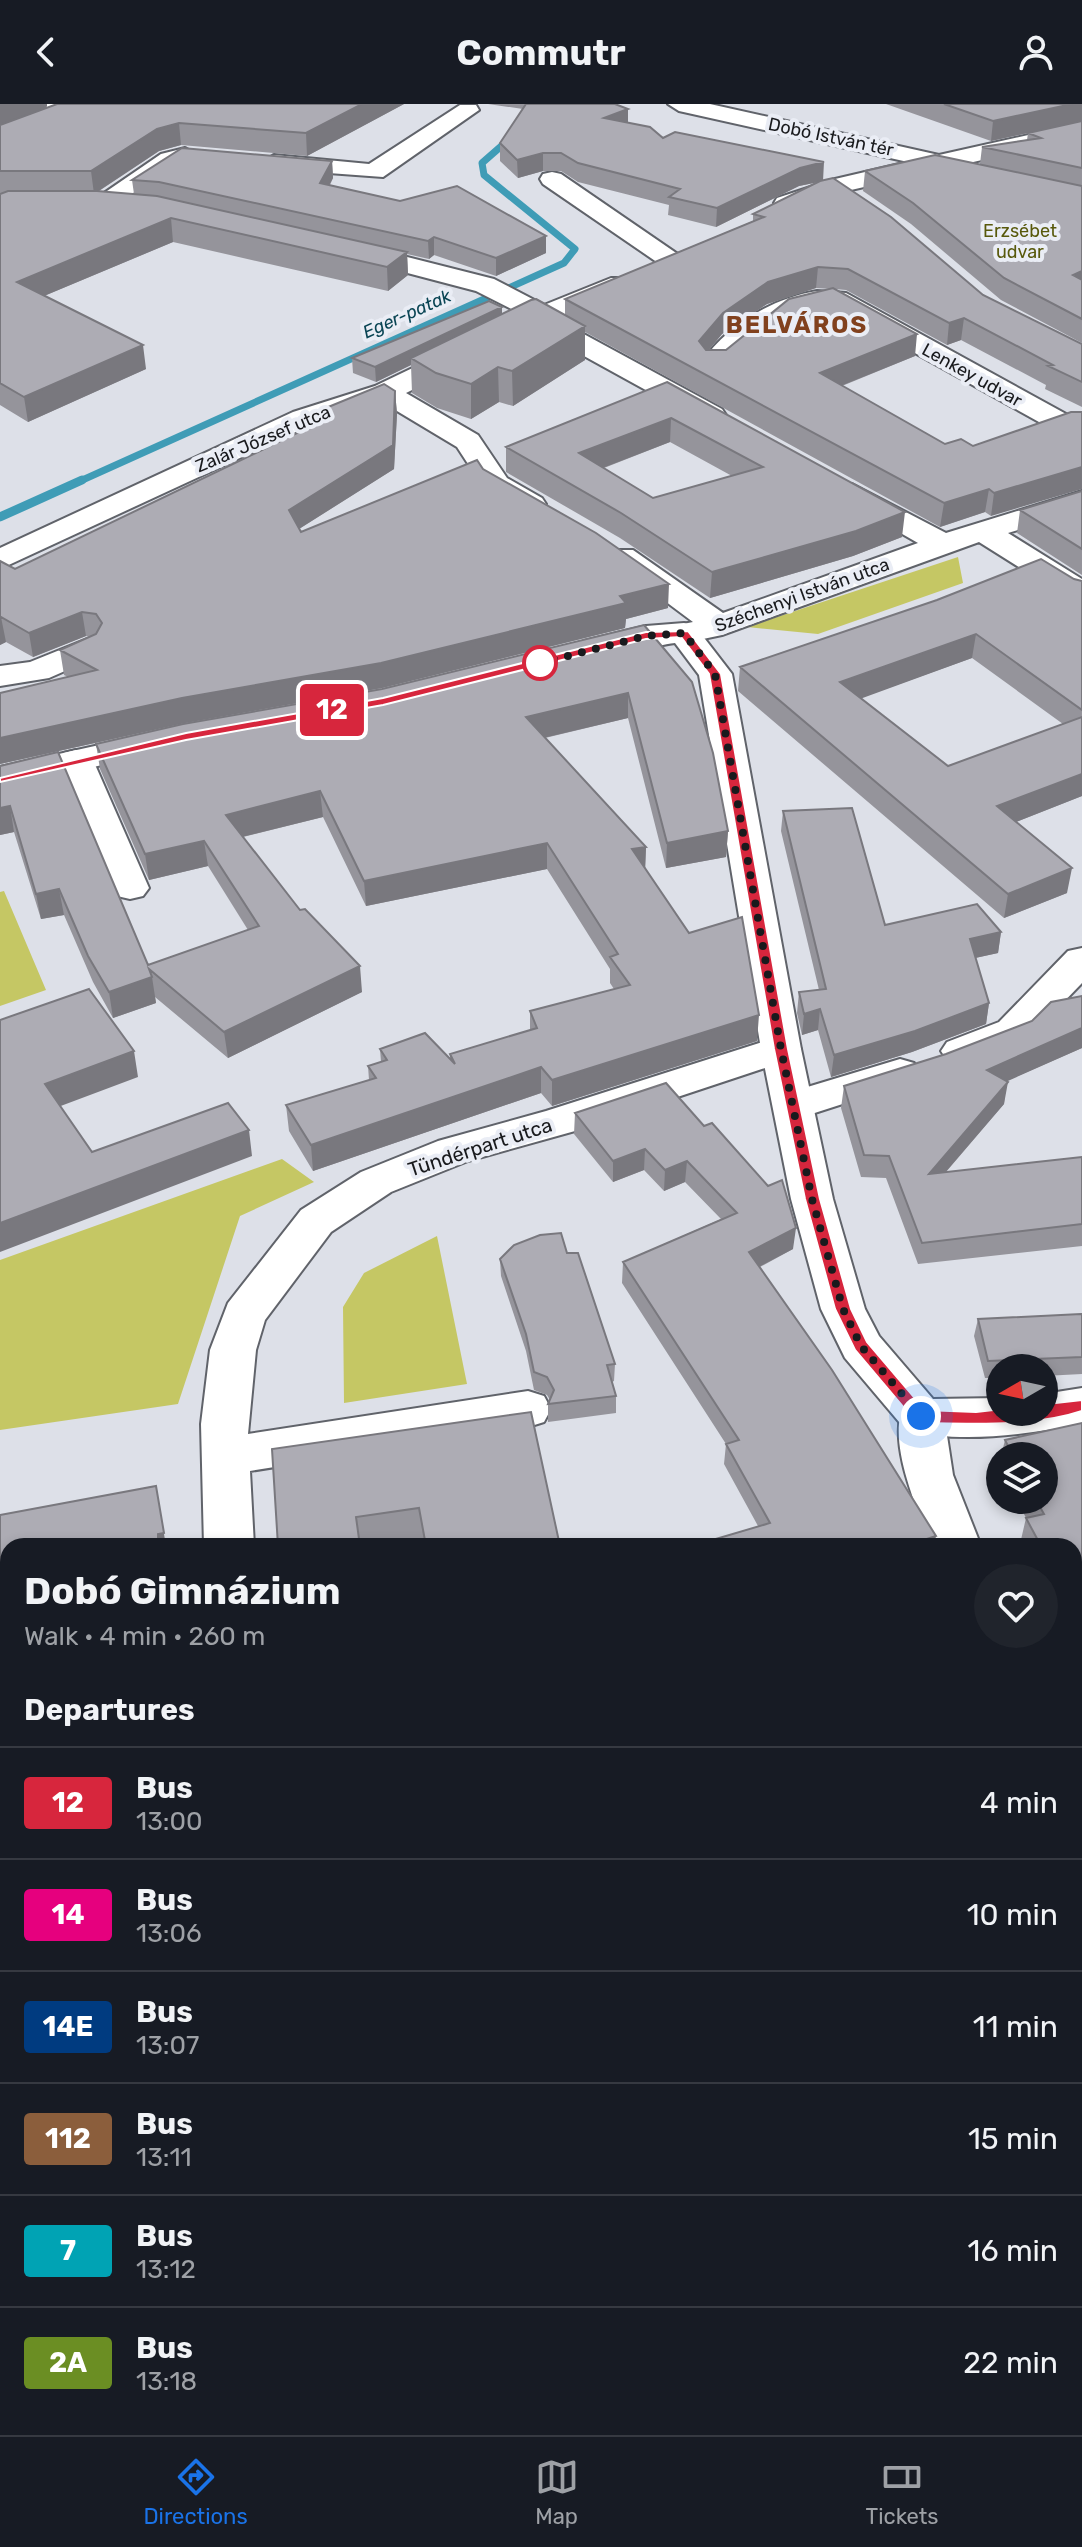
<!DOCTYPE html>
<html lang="en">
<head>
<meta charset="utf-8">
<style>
  body { margin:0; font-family:Rubik,sans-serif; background:#20242c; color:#f1f3f6; height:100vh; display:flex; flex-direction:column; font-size:30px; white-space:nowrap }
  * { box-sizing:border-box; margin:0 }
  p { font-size:26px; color:#9ea1a6 }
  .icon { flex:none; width:44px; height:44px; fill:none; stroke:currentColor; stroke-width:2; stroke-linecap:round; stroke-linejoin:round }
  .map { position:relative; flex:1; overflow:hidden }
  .side { position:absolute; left:0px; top:1434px; width:1082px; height:898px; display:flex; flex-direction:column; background:#171b24; border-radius:24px 24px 0 0; box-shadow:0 4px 12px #0003 }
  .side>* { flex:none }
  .badge { padding:0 16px; border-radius:6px; font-size:28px; line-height:52px }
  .needle { width:52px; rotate:261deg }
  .fabs { position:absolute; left:986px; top:1250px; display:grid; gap:16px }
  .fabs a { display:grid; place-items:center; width:72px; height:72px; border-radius:50%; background:#171b24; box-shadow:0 4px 12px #0003; font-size:40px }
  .you { position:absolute; width:40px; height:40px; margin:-20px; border:6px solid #fff; border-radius:50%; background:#1a73e8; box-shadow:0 0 0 12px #1a73e833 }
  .map>.badge { position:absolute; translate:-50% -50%; box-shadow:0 0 0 4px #fff }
  h2 { padding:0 24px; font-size:30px; line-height:72px }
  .round { display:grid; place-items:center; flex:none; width:84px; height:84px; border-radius:42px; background:#20242c }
  .headline { display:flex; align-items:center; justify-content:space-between; height:136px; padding:0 24px }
  h1 { font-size:38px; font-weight:700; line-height:60px }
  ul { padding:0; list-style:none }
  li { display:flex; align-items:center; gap:24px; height:112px; padding:0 24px; border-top:2px solid #363941 }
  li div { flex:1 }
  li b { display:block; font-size:30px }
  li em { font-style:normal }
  li .badge { min-width:88px; font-weight:700; text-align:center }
  header { display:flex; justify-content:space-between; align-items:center; height:104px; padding:0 24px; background:#171b24; font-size:36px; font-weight:700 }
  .dock { display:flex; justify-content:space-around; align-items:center; height:112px; border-top:2px solid #363941; background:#171b24; font-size:22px; color:#9ea1a6 }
  .dock a { display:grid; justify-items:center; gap:4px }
  .dock .selected { color:#1a73e8 }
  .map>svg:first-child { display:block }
</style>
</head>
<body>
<header><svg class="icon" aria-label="back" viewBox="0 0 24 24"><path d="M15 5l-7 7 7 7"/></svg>Commutr<svg class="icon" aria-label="person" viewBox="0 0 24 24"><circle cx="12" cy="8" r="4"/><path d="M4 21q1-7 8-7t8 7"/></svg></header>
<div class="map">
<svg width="1082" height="2331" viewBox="0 0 1082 2331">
  <rect width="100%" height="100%" fill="#dde0e8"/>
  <path fill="#c5c764" d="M958,453L963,479L818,530L747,523Z
    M4,787L46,886L0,902V788Z
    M282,1055L314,1078L240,1112L178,1300L0,1326V1156Z
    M437,1132L467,1280L344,1299L343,1203L364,1169Z"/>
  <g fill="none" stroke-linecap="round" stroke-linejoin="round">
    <path stroke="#3f9cb6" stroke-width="7" d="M78,378L564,159L575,145L484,71L482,59L514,31"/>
    <path stroke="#3f9cb6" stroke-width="9" d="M0,413L82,376"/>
    <g stroke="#60636a" stroke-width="4">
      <path id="street" d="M0,0H101L90,7L0,8Z
        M668,0H710L939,51L1082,19V33L851,86L786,106L777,104L774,99L777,94L835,75L908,58L679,7Z
        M460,1H476L479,6L383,73L274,65L262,58L274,51L369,60Z
        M185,44L197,51L193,56L177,60L109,105L100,107L88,100L161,50Z
        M552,68L561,70L682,153L686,158L682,163H664L543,80L540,75L543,70Z
        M348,138L494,175L544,201L611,174H629L633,180L629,186L556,215L722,305L726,311L722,317H702L535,225L406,289L478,331L507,374L542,394L546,400L542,406H520L485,386L457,343L382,298L313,320L0,465V444L293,308L375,282L523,211L476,187L339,151L335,146L339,141Z
        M817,187L846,189L1077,316L1081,322L1077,328H1057L832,203C785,202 756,235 725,265H705L701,259C727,221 773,194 817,187Z
        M852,380L946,429L1082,387V406L1008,429L1082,475V499L1071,496L979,438L722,531L684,539L673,536L668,529L673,522L693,518L606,453L611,446H633L723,509L918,439L841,395L837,389L841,383Z
        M87,535L99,538L103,545L99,552L49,574L0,582V562L30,558Z
        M76,646L88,649L93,656L149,784L143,792L130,795L117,792L111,784L59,656L64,649Z
        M1082,844V879L1027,936L961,960L947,956L941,947L947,938L999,918L1068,847Z
        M781,932L795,936L801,945L795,954L575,1027L468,1057L391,1088L331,1128L265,1216L256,1246L248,1330L528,1287L544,1292L551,1305L544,1318L528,1323L250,1367L254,1442H204L201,1320L210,1246L228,1199L301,1106L361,1068L438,1037L546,1007Z
        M900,955L914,959L920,968L914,977L796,1015L781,1011L775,1001L781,991Z
        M921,1294L937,1299L944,1312L953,1371L981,1442H931C918,1406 885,1335 905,1299Z
        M1074,1806L1082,1809V1891L1074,1888Z
        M217,2324H283L284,2331H218Z"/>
    </g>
    <g stroke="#60636a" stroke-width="4">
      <path id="secondary" d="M684,519L695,522L732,570L801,945L833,1095L865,1205L879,1232L933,1295L1000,1294V1308H1044V1290L1082,1284V1320C1028,1330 958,1341 905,1325L845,1254L821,1205L791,1095L761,945L699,571L675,539C649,542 608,557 584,551L580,544L584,537L646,522Z
        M158,628L170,631L175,638L170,645L0,685V663Z"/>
    </g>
    <use href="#street" fill="#fff" fill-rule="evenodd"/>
    <use href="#secondary" fill="#fff" fill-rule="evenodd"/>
  </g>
  <path fill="#95949b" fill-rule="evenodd" d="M0,0L47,4L404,0L307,52L181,41L159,47L99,87L134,90L132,76L332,57L333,74L330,81L546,132V149L496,172L434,151L429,155L407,150L408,171L388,187L173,138L44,192L146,265L28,318L0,301Z
    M488,0H615L628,19L663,34L823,77L983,191L1082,240V303L1045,285L1046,281L961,236L947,241L846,186L835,185L915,252L842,282L945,340L973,342L1071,308L991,412L985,408L940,423L585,228V256L513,302L499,298L471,315L437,304L412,289L411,261L376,278L353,269L352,254L502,210L565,211V195L753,117V110L819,78L799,82L716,123L668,111L669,101L578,78L561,67H543L518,74L500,57V39L523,5ZM816,184L831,185L726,246H709L722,230L767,200Z
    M886,0H1082V239L1001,196L911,120L863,87L865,67L980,60L982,43L1027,36L1028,29L1048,25L991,37Z
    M667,278L902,433L853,452L710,494L620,434L506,368V343ZM670,338L732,372L653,394L604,364Z
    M395,287L397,310L394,365L299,425L301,428L483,365L668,504L626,515L625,524L382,584L185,619L0,660V589L68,573L64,571L60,546L89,533L86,532L33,553L6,538L0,541V457L15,465Z
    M1082,387V471L1017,429L1020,406Z
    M1074,475L1082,477V692L1016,718L1067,789L1004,814L738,587L740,563ZM972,554L1063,620L948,662L860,594Z
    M644,521L728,727L726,753L666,764L628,614L545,634L646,743L645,765L757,937L552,1002L541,989L313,1067L289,1027L286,1001L369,976L368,962L381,958L380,945L450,956V950L530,926V907L614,885L610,879V865L547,765L366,802L323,713L243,733L362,888L228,954L155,893L156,899L113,914L93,878L64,811L41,815L14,728L0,731V662L148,861L248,826L208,762L149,776L100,665L96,640L382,585Z
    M783,707L885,821L1001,828L998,849L975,854L989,899L986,920L912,948L831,973L818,926L802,931L797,909L799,888L819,886L781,727Z
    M1082,892V944L1006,977L1004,1000L946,1068L1082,1053V1142L918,1160L886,1074L861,1073L841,1004L844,982L946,950L1032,917Z
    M666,979L793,1145L760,1163L936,1432L758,1422L724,1360L726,1340L622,1179L623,1158L721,1115L685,1078L664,1087L644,1066L613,1078L574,1030L575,1009Z
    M567,1149L615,1260L614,1277L612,1278L616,1292V1309L548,1318V1300L550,1296L547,1291L534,1286L526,1247L501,1172L500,1155Z
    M1082,1210V1270L1044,1272V1264H1000V1274H985L974,1232L978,1215Z
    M1082,1319V1608L1074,1593V1442H1021L1020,1440L1026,1414L1017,1396H1044V1352H1001L1005,1336Z
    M272,1345L560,1442H422L421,1436L381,1442H278Z
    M1082,1644V1659L1079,1653Z
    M8,2021V2093L0,2094V2023Z
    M8,2165V2273L0,2274V2166Z
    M908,2324H1074L1082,2331H909Z"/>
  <path fill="#79787e" d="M0,0H47V2L46,5L0,24Z
    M362,0H404L307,52L306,29Z
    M1072,0H1082V17L991,37L993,17Z
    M628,5V23L604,14Z
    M179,19L181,41L159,47L94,90L91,67L157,25Z
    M543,49V67L518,74L517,56Z
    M332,57L333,74L321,96L320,79Z
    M824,58L823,77L799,82L716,123L717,104L800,64Z
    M171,114L173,138L20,202L17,178Z
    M546,132V149L496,172V154Z
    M434,133V151L429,155L428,137Z
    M407,148L408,171L388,187L387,163Z
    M818,163L816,184L767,200L722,230L698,259L699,237L723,209L768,178Z
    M1082,167V187L1073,171Z
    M502,203V218L411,254V261L376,278L375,263Z
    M964,214L961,236L947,241L949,219Z
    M585,222V256L513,302L512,267Z
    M917,230L915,252L818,291L820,269Z
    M143,241L146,265L28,318L24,293Z
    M498,263L499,298L471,315V280Z
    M395,287L397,310L394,365L291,430L289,406Z
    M671,314L670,338L579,373V349Z
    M1082,363V385L991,412L994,389Z
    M989,385L985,408L940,423L944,399Z
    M905,408L902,433L853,452L710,494L712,468Z
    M669,480L668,504L626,515L625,524L382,584L185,619L0,660V634L620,492Z
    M82,508L86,532L33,553L29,529Z
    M1,513L6,538L0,541V514Z
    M976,530L972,554L838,603L840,578Z
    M628,589V614L526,638V613Z
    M1082,670V692L993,727L997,702Z
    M320,687L323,713L229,736L226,711Z
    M10,702L14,728L0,731V704Z
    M728,727L726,753L666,764L667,739Z
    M204,737L208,762L149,776L145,750Z
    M547,739V765L366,802L364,777Z
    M646,743L645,768L632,745Z
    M1072,764L1067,789L1004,814L1008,790Z
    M59,785L64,811L41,815L36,790Z
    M1001,828L998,849L966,856L970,835Z
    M360,862L362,888L228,954L224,928Z
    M152,873L156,899L113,914L109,888Z
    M989,899L986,920L912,948L831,973L834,951Z
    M820,905L818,926L802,931L804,910Z
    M759,911L757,937L552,1002V976Z
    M1082,924V944L983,988L987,966Z
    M134,947L138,973L50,1006L45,980Z
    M541,963V989L313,1067L311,1041Z
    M1008,978L1004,1000L925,1092L929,1070Z
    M249,1026L252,1052L0,1148V1119Z
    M645,1045L644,1066L613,1078V1057Z
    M687,1057L685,1078L664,1087L665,1066Z
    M796,1124L793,1145L747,1169L749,1148Z
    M156,1382L166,1442H158Z
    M936,1432L934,1442H905Z
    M8,1458V1479L3,1480L0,1470V1460Z
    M8,1918V1938L0,1939V1920Z
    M164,2324H169V2331H165Z
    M519,2324H549V2331H488Z"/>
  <path fill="#adacb4" stroke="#79787e" stroke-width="2" fill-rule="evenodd" d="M57,0H362L306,29L179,19L157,25L91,67H0V21Z
    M526,0H615L628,5L604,14L650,23L663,34L675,28L824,58L800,64L717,104L669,93L680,85L578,59L561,49H543L517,56L500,39Z
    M944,0H1072L993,17Z
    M1082,17V64L982,43L1041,34L1028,29Z
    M182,44L332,57L320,79L400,97L457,82L546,132L496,154L434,133L428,137L159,78L132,76Z
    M935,51L1082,82V167L1073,171L1082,176V215L1004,174L913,99L865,67Z
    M833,74L891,113L983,191L1082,240V278L1048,262L1053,261L964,214L949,219L848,165L818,163L768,178L723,209L699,237L706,246H726L789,195L833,184L917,230L820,269L945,340L961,335L973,342L1071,308H1082V363L994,389L989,385L944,399L565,195L764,113L753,110L820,77Z
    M8,87H97L157,92L407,148L387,163L171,114L17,178L143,241L24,293L0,279V90Z
    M536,195L585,222L512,267L498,263L471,280L436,269L411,254L531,196Z
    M489,197L502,203L375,263L352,254Z
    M667,278L905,408L856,427L712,468L621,409L506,343ZM671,314L763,363L653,394L579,349Z
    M384,280L395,287L393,341L289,406L301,428L477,356L483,365L596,429L669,480L620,492L626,499L381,559L182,594L0,634V589L97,566L60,546L96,530L102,519L96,510L82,508L29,529L1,513L0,514V457L15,465L322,317L321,306Z
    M1082,387V445L1020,406Z
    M1041,455L1074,475L1082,477V606L976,530L840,578L948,662L1082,613V670L997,702L1072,764L1008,790L740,563L937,496Z
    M644,521L692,578L713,649L728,727L667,739L628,589L526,613L646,743L632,745L689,829L742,813L759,911L552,976L541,963L311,1041L286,1001L376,974L368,962L387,956L380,945L425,929L455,960L450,950L537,924L530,907L630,881L610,853L618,850L547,739L364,777L320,687L226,711L300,806L305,805L360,862L224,928L149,865L152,873L109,888L88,852L59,785L36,790L10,702L0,704V662L58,648L148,861L259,822L204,737L145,750L96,640L183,620L382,585Z
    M852,704L885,821L977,800L1001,828L970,835L989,899L915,927L834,951L820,905L804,910L799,888L826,885L783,707Z
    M89,885L134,947L45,980L92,1048L228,999L249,1026L0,1119V916Z
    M1082,892V924L987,966L1008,978L929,1070L1082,1053V1120L922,1139L889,1052L864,1051L844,982L946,950L1032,917L1051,898Z
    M666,979L704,1022L712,1019L768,1082L782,1076L796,1124L749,1148L832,1266L936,1432L905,1442H692L770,1419L726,1340L739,1336L623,1158L737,1109L687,1057L665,1066L645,1045L613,1057L575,1009Z
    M561,1129L567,1149H578L615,1260L607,1261L616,1292L548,1300L554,1286L547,1273L534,1268L526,1230L500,1155L514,1141L540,1131Z
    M1081,1210H1082V1253L988,1257L978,1215Z
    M531,1308L560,1442H426L419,1404L356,1413L360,1442H278L272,1345Z
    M1082,1319V1569L1074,1554V1518L1081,1517L1074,1504V1442H1041L1026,1414L1044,1410L1036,1396H1044V1352H1013L1005,1336Z
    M156,1382L164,1429L158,1430V1442H8V1458L0,1460V1411Z
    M0,1685H8V1918L0,1920Z
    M8,2021V2075L0,2076V2023Z
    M1074,2111L1082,2152V2331H989L988,2324H1074Z
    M8,2165V2256L0,2258V2166Z
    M64,2324H164L165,2331H64Z
    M320,2324H519L488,2331H320Z
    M550,2324H798L799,2331H552Z
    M915,2324H958L916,2327Z"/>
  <path fill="#d7263d" stroke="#fff" stroke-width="2" d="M688,527L721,570L788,945L820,1095L851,1205L867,1238L925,1306L976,1308L1082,1296V1307C1035,1323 975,1320 921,1319L915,1317L855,1246L835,1205L805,1095L774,945L709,570L681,533L646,535L383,601L186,636L0,678V674L186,629L383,594L646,528Z"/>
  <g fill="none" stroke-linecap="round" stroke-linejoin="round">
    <path stroke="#191a1d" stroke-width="8" stroke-dasharray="0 14.4" d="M540,559L646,532L684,529L715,570L781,945L812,1095L843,1205L861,1242L921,1312"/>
  </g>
  <circle fill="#fff" stroke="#d7263d" stroke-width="4" cx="540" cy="559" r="16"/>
  <g text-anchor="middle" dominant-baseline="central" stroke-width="8" stroke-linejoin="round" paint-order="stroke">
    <g font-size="18" fill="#191a1d" stroke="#eaedf5">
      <text transform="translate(831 33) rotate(12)">Dobó István tér</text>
      <text transform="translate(972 271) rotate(29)">Lenkey udvar</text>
      <text transform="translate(263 335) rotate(-23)">Zalár József utca</text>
      <text transform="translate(802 491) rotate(-20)">Széchenyi István utca</text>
    </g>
    <g font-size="18" fill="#58590c" stroke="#eaedf5">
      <text x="1020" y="127">Erzsébet<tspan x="1020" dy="21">udvar</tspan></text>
    </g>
    <g font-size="18" font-style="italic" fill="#0a4554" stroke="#eaedf5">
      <text transform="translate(407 210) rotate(-24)">Eger-patak</text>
    </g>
    <g font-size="20" fill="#191a1d" stroke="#eaedf5">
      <text transform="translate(480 1043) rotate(-18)">Tündérpart utca</text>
    </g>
    <g font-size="24" font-weight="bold" letter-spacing="2" fill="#81411e" stroke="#eaedf5">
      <text x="797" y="221">BELVÁROS</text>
    </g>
  </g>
</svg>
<div class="fabs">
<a><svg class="needle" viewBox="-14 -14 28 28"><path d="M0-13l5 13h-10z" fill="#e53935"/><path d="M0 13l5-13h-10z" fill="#9ea1a6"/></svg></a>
<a><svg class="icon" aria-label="layers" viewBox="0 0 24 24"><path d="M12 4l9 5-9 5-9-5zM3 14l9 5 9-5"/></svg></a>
</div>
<div class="you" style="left:921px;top:1312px"></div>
<b class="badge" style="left:332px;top:606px;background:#d7263d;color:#fff">12</b>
<section class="side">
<div class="headline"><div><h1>Dobó Gimnázium</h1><p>Walk · 4 min · 260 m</p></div><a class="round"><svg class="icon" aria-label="heart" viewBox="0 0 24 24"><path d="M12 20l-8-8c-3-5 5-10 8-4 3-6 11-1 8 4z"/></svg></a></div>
<h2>Departures</h2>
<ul>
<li><span class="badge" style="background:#d7263d;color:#fff">12</span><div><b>Bus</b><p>13:00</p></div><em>4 min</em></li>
<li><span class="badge" style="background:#e6007e;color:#fff">14</span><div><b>Bus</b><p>13:06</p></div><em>10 min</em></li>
<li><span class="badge" style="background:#003b80;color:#fff">14E</span><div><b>Bus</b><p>13:07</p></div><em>11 min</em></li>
<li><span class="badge" style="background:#8b5e3c;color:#fff">112</span><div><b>Bus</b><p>13:11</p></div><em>15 min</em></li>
<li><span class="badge" style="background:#00a3b4;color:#fff">7</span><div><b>Bus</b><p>13:12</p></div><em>16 min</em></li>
<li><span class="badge" style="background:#6b8e23;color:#fff">2A</span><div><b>Bus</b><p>13:18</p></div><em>22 min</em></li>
</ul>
</section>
</div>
<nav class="dock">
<a class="selected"><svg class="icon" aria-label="directions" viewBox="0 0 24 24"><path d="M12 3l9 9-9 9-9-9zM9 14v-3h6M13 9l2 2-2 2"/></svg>Directions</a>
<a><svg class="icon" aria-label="map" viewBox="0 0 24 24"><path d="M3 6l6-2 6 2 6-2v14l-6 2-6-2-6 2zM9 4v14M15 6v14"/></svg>Map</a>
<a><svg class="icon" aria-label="tickets" viewBox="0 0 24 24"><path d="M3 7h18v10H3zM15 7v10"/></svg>Tickets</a>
</nav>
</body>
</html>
